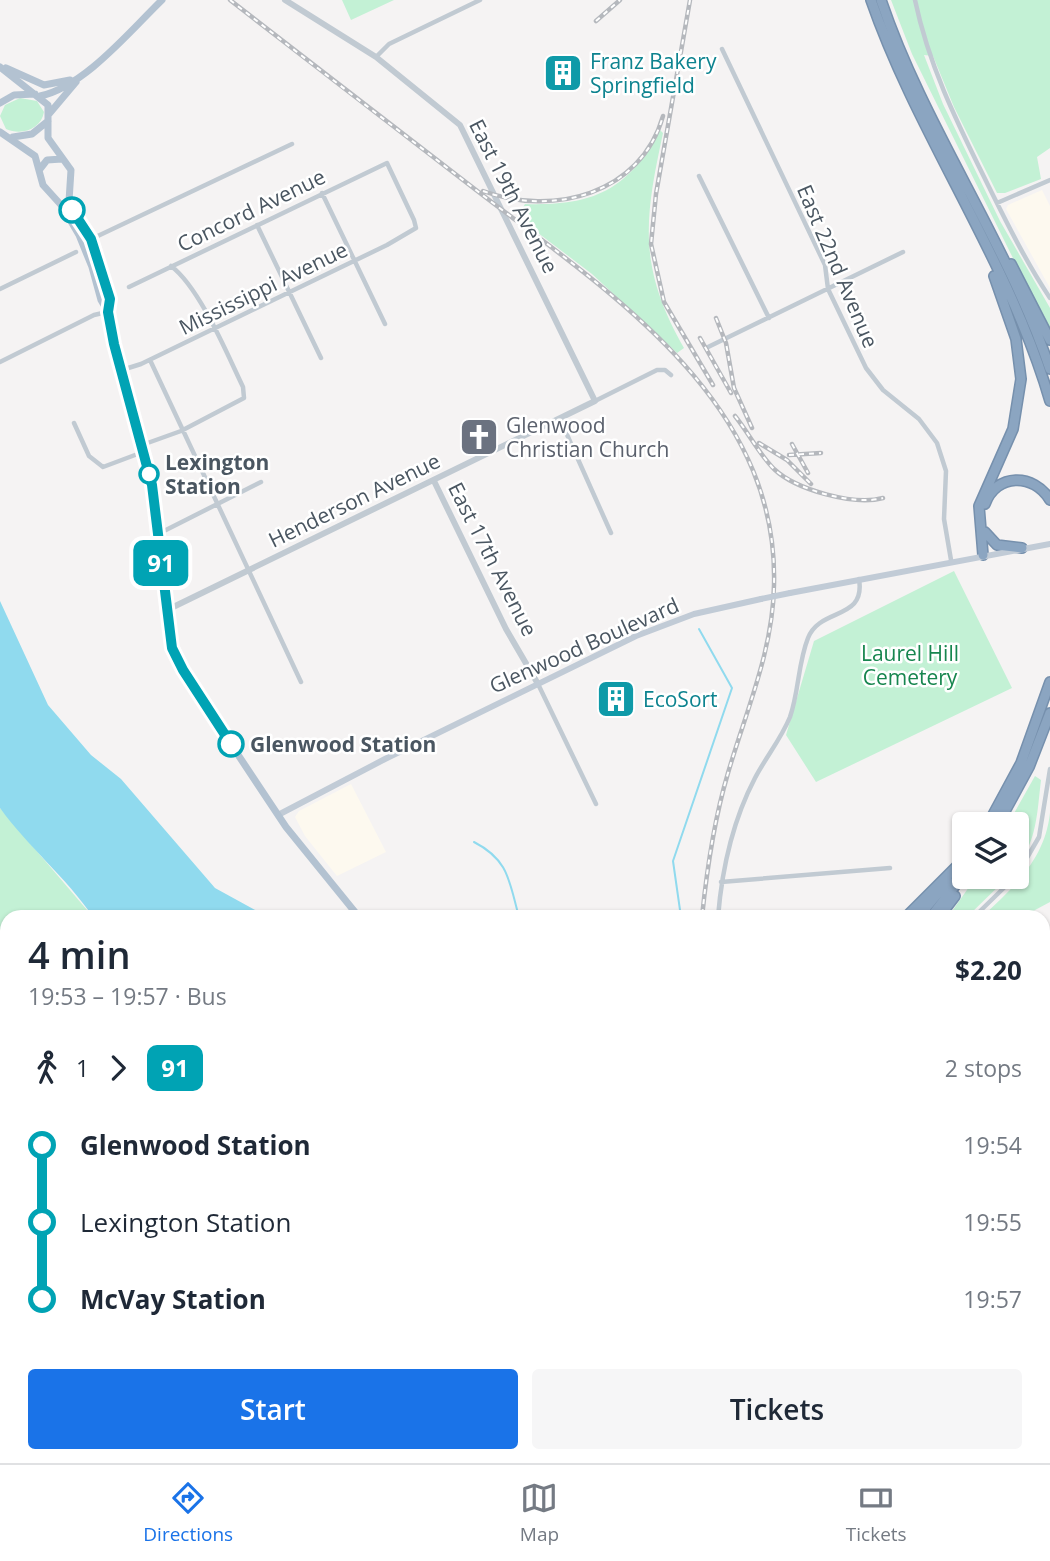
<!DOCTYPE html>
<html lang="en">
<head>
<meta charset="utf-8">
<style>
  body { margin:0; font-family:"Open Sans",sans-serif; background:#f6f6f7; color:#1f2937; height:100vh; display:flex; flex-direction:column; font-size:26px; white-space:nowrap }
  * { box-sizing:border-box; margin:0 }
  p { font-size:23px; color:#747a83 }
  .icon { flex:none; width:38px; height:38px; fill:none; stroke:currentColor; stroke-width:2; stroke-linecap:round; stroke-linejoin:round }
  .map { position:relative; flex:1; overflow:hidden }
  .drawer { position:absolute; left:0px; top:910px; width:1050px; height:553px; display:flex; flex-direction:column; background:#fff; border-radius:21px 21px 0 0; box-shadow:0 2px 5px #0004 }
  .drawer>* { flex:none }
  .badge { padding:0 14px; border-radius:10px; font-size:24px; line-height:46px }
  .fabs { position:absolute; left:952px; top:812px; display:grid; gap:14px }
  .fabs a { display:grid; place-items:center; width:77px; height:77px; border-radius:7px; background:#fff; box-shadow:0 2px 5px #0004; font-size:35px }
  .map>.badge { position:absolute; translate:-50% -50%; box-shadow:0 0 0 4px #fff }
  .legs { display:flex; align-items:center; gap:10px; height:77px; padding:0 28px; font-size:23px }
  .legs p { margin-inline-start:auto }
  .summary { display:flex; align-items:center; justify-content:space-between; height:119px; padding:0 28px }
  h1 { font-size:38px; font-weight:600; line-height:52px }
  .button { display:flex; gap:14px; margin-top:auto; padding:14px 28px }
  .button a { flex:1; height:80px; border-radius:7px; background:#1a73e8; color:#fff; font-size:28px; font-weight:600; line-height:80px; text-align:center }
  .button a+a { background:#f6f6f7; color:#1f2937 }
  ul { padding:0 28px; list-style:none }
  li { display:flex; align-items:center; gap:24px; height:77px; font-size:26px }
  li i { display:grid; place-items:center; width:10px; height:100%; margin:0 9px; background:currentColor }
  li i::after { content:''; width:18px; height:18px; margin:-9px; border:5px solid; border-radius:50%; background:#fff }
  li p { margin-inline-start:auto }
  li:first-child i { background:linear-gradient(#0000 50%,currentColor 0) }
  li:last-child i { background:linear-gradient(currentColor 50%,#0000 0) }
  .tabs { display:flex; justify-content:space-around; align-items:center; height:98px; border-top:2px solid #e0e1e3; background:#fff; font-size:19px; color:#747a83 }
  .tabs a { display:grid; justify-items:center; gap:4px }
  .tabs .active { color:#1a73e8 }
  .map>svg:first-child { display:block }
</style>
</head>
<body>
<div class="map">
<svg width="1050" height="1463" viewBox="0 0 1050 1463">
  <rect width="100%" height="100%" fill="#f5f3f3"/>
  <path fill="#fdf9ef" d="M1042,190L1050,206V288L1006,209L1008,205Z
    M351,784L386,852L337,876L305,836L295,817L299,811Z"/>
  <path fill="#c3f1d5" d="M342,0H394L351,20Z
    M891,0H1050V148L1037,157L1041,179L1005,193H997L954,107L933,56L924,55L943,104L1000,221L1050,308V333L912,54Z
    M20,98L37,101L44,112C41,129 22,136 6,129L0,116L5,105Z
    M660,130L663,133C644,221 638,267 684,348L677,353L592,274L517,217L525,204C592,206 628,191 660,130Z
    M954,571L1012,688L816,782L786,735L814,641Z
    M1035,776L1041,780C1037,814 1037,839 1017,868V824H1008Z
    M0,808L93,917H7V1025L0,1016Z
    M1050,813V902L1022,917H982C1014,887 1045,859 1050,813Z
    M976,877H1008L967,917H948Z
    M120,1456H547L548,1463H105Z
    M738,1456H863L864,1463H739Z"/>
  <path fill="#90daee" d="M0,601L48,705L91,755L121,779L215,888L268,917H93C66,877 28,847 0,808Z
    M547,1456H623L625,1463H548Z"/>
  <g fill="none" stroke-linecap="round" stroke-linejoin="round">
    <path stroke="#90daee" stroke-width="2" d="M474,842C509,860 509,881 519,917
      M681,917L673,861L732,688L699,629"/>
    <g stroke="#7690ad" stroke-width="12">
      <path id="motorway" d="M871,0C919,138 1009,260 1050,401
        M881,0C924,128 1007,241 1050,369
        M1011,264L1050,340
        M985,504C996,473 1034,473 1050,500
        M985,532L997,545L1022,548
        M983,555L979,506L1013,429L1021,379L1016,339L994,276
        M988,824L1021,763L1050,682
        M998,824L1029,767L1050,713
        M906,917L964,859
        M918,917L948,881
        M931,917L964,874
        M939,917L955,896
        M21,1463L35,1456
        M42,1463L56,1456"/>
    </g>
    <path stroke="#c1cad2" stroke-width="4.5" d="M915,0C929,67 958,124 988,185C1007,223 1026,262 1050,298
      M722,49L825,265L828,289L866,368L883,390L919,419L937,443L946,471L944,519L951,560
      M376,57L389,44L480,0
      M699,176L769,318
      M322,193L385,324
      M997,203L1050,180
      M257,225L321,358
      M83,243L292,144
      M0,289L76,252
      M706,348L903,252
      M150,360L301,682
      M0,362L94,315L107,312
      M122,370L141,364L387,245L416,228L414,220L387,163L129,287
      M595,401L657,370H665L671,375
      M560,419L611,533
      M74,423L89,456L103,467L143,452
      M142,445L181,431L244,398L243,387C227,354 200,288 171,266
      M158,534L261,482
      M538,684L596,804
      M1017,875L1039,837L1050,769
      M721,882L890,868
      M718,917C722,868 732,822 755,778C766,757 781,739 790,717C799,691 798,663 808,638C820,607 866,621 859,579
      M974,917L1015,877
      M1043,992L1050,988
      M0,1027L7,1040
      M1043,1087L1050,1083
      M0,1125L7,1122
      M0,1141L7,1155
      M1043,1185L1050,1184
      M1043,1295L1050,1293
      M1043,1376L1050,1374
      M1043,1450L1050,1448
      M734,1456L735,1463
      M768,1456L770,1463
      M815,1456L820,1463
      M897,1463L907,1456
      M945,1463L951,1456"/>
    <path stroke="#c1cad2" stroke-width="6" d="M434,481L506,629L538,684
      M165,611L595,401L460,125L376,57L285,0"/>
    <path stroke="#c1cbd6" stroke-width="6" d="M790,593L1050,544
      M278,815L385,759L636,636L694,614L761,599"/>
    <path stroke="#b3c2d1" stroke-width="7" d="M0,67L48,105V138L71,170L69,201L96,251L110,299L108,311
      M6,68L44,85L70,80
      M40,96C84,87 130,31 162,0
      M0,103L14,95L35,94
      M49,114L76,82
      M0,132L35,156L43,185L62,206L79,235L92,267L101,300L108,312L152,485L172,648L191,684L286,827L359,917
      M13,137L32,134L48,121
      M40,169L47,160L62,159
      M668,1456L669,1463
      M697,1456L699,1463
      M705,1456L707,1463"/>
    <use href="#motorway" stroke="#8ba5c1" stroke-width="9"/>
    <g stroke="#b5b8bd" stroke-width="4.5">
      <path id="rail" d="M230,0C312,64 394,127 476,190C607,291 779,399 774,585C773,651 746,711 728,773C714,820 707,868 702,917
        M690,0L656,194L651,244L664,302L713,385
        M596,21L620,0
        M483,191C553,217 641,194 663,116
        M716,318L726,343L734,388L752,428
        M700,338L731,393
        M735,416C748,432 759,454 774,469C796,490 855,506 883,498
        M759,443L787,460L811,484
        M792,444L808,473
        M789,455L821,453
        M649,1456L650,1463"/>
    </g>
    <use href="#rail" stroke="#fff" stroke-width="2" stroke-dasharray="5" stroke-linecap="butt"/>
    <path stroke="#c1cbd6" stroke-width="6" d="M761,599L790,593"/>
  </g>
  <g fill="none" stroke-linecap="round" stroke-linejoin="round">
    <g stroke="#fff" stroke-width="16">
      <path id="line-1" d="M72,210L91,239L110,299L108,312L114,344L152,485L172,648L183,670L231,744"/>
    </g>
    <use href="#line-1" stroke="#00a3b4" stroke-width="10"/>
  </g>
  <defs>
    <g id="building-square" transform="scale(2.0125)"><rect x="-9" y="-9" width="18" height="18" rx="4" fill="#0f9aa8" stroke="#fff"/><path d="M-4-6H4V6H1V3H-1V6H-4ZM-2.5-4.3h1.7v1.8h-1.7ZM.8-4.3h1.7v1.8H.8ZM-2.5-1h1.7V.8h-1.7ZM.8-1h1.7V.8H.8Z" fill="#fff"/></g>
    <g id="church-square" transform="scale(2.0125)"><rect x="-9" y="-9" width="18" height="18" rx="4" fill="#6b7280" stroke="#fff"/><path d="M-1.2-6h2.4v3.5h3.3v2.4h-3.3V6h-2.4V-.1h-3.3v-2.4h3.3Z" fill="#fff"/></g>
  </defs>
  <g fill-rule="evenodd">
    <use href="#building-square" x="563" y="73"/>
    <use href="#church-square" x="479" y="437"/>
    <use href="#building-square" x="616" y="699"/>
  </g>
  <g fill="#fff" stroke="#00a3b4" stroke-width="3.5">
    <circle cx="72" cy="210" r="12"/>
    <circle cx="149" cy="474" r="9"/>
    <circle cx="231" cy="744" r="12"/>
  </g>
  <g text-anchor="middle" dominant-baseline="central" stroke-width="5" stroke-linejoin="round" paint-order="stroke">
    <g font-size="21" fill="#0d838f" stroke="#fff" text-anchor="start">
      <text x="590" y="61">Franz Bakery<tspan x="590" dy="24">Springfield</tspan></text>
      <text x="643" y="699">EcoSort</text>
    </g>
    <g font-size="21" fill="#4a5661" stroke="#fff">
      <text transform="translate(514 196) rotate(63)">East 19th Avenue</text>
      <text transform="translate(251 210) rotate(-26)">Concord Avenue</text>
      <text transform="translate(838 266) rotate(67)">East 22nd Avenue</text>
      <text transform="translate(263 288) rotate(-26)">Mississippi Avenue</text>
      <text transform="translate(354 500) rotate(-26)">Henderson Avenue</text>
      <text transform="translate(493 559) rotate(63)">East 17th Avenue</text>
      <text transform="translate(584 645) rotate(-24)">Glenwood Boulevard</text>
    </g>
    <g font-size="21" fill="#5b616d" stroke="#fff" text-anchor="start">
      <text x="506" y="425">Glenwood<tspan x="506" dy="24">Christian Church</tspan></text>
    </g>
    <g font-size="21" font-weight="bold" fill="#4a5661" stroke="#fff" text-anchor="start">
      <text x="165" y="462">Lexington<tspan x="165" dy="24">Station</tspan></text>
      <text x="250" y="744">Glenwood Station</text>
    </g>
    <g font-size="21" fill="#17864f" stroke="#fff">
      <text x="910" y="653">Laurel Hill<tspan x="910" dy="24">Cemetery</tspan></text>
    </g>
  </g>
</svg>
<div class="fabs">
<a><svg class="icon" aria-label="layers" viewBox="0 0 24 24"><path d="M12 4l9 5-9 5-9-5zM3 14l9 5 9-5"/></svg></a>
</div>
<b class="badge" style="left:161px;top:563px;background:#00a3b4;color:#fff">91</b>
<section class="drawer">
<div class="summary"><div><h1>4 min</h1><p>19:53 – 19:57 · Bus</p></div><b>$2.20</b></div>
<div class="legs"><svg class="icon" aria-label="walk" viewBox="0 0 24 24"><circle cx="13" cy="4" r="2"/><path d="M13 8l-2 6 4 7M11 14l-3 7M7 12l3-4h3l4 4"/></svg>1<svg class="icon" aria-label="forward" viewBox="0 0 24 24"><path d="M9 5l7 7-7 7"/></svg><b class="badge" style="background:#00a3b4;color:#fff">91</b><p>2 stops</p></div>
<ul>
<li><i style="color:#00a3b4"></i><b>Glenwood Station</b><p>19:54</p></li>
<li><i style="color:#00a3b4"></i><span>Lexington Station</span><p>19:55</p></li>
<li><i style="color:#00a3b4"></i><b>McVay Station</b><p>19:57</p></li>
</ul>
<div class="button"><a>Start</a><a>Tickets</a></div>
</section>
</div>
<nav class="tabs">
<a class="active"><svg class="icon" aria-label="directions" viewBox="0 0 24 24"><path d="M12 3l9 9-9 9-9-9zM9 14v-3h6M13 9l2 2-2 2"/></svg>Directions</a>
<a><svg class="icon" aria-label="map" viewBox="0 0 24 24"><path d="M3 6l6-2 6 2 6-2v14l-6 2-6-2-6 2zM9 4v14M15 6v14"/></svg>Map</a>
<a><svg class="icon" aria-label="tickets" viewBox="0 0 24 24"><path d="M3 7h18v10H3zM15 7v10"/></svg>Tickets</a>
</nav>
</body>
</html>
